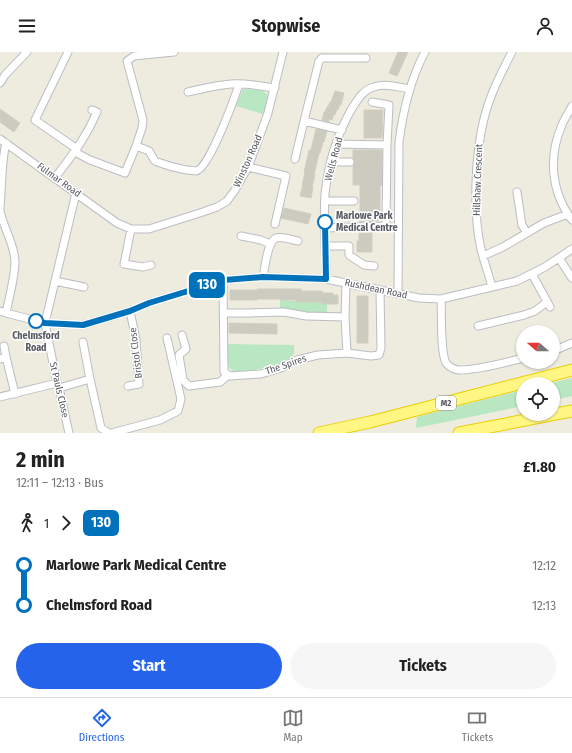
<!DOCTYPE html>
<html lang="en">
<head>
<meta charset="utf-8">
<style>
  body { margin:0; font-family:"Fira Sans Condensed",sans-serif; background:#f6f6f6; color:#222; height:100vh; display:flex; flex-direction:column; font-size:15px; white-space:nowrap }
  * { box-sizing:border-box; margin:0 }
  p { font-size:13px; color:#767676 }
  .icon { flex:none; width:22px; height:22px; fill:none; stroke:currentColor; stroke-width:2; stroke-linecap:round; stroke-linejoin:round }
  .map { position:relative; height:381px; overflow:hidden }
  .panel { display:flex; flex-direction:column; background:#fff; flex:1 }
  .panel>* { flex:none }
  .badge { padding:0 8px; border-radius:6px; font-size:14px; line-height:26px }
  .needle { width:26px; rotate:290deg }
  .tools { position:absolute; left:516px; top:273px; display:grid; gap:8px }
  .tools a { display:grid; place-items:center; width:44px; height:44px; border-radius:50%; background:#fff; box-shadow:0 1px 3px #0004; font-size:20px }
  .map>.badge { position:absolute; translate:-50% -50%; box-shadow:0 0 0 2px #fff }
  .legs { display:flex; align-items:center; gap:6px; height:44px; padding:0 16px; font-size:13px }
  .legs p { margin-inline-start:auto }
  .headline { display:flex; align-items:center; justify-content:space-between; height:68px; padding:0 16px }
  h1 { font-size:22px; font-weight:700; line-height:30px }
  .button { display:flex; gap:8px; margin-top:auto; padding:8px 16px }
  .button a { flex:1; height:46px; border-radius:24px; background:#2563eb; color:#fff; font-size:16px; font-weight:700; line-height:46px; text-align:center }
  .button a+a { background:#f6f6f6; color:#222 }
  ul { padding:0 16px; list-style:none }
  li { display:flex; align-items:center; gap:14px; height:40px; font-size:15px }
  li i { display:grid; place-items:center; width:6px; height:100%; margin:0 5px; background:currentColor }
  li i::after { content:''; width:10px; height:10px; margin:-5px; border:3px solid; border-radius:50%; background:#fff }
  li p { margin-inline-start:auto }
  li:first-child i { background:linear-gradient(#0000 50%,currentColor 0) }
  li:last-child i { background:linear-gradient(currentColor 50%,#0000 0) }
  header { display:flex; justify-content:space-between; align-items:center; height:52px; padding:0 16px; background:#fff; font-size:18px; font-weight:700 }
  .tabs { display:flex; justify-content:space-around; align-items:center; height:56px; border-top:1px solid #e0e0e0; background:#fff; font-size:11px; color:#767676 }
  .tabs a { display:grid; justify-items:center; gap:2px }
  .tabs .selected { color:#2563eb }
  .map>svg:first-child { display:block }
</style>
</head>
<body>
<header><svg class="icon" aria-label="menu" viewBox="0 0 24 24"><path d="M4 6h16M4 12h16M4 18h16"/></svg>Stopwise<svg class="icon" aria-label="person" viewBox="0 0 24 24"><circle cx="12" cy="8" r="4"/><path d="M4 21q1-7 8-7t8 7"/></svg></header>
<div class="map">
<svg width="572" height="381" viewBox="0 0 572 381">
  <rect width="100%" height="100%" fill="#edecdf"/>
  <path fill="#b8e7c1" d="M243,37C252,38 263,36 268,44V50L263,62L236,54Z
    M280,248L296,249V250H322V252H327V262L303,260L288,257H280Z
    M228,292L294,293V302L286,310L269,315L240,321C224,320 228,304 228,292Z
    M572,326V344L553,348V332H547Z
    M523,338V354L416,376L417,365Z"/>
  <path fill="#cccbc0" stroke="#d2cfbd" d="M398,0H408L397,24L389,21Z
    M335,39L344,41L341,53L340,52L338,58L337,57L335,63L334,62L332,68L329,67V70L322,68L324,60H325L327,55H328L330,50H331Z
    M0,57L20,71L14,80L0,70Z
    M364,58H383L382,86H364Z
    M316,77L327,79L324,90H323L320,101H319L314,123H315L312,135H313L311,146L300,144L303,133H302L305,121H304L309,98H311Z
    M353,98H382V133H380V166L378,169L360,170V133H353V114L355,110L353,106Z
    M284,156L311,162L308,172L281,166Z
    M359,181H372V200H357V189H359Z
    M257,237H301V239H322V241H333V243H338V252H322V250H296V248H280V247H257V248H230V238H257Z
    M357,244H368V291H357Z
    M229,271L277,272V282L229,281Z"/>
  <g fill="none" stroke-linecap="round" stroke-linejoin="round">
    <g stroke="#bcbdc4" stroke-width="9">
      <path id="minor" d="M68,0L35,68L77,97
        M0,31L5,23L27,0
        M188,40C202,37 216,33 231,32C245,31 260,34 275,36
        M372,50L389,53L387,93
        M572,54C569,60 564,67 562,73C548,105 551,140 572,168
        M304,69L319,9L322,6H366
        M0,87L117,171L131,177H149L203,160L217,155L227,149L235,138L248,115L256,94L268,61L283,0
        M136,94L142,76L143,68L127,9L134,4L174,0
        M75,100L90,108L125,121L136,94L149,99L155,109C165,113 176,116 187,118C190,118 194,119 196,119C209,117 235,45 239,32
        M295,107L304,69L342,78
        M331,110H350
        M248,115L286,124L275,172
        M55,126C72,103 86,86 97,60L92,58
        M517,140L522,173L527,181
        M325,149H354
        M325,176L386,174L387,93L337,92
        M131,177L124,212L143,215L151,213
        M241,184L261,188L270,192
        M325,194H349V203L364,213L374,214
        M483,204L503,195L544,171L568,162
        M559,206L572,226
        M532,222L550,255
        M263,225C265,216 267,190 276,186C282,184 292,188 298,189
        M326,227C326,199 323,170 325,142C328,113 337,83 351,58C357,49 362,38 374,35C385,31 398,35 410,37
        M223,228L224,320L230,324L261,322L281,316L297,308L318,303L347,301L345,265L346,231
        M55,229L84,235
        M492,235C489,223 484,210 481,197C472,157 475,92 488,53C494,34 503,17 512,0
        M398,242L399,90C403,59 410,28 425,0
        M441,247C442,262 440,299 446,311C449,315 455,318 459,318C479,318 504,311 523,306
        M0,259L6,261L45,271L83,273L130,259L149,251L223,228L263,225L326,227L419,246L441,247L492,235L517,229L545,215L572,197
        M6,261C9,246 15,225 15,209C14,191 4,177 0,159C0,153 1,146 1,141C2,124 2,107 6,91
        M224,261H249L284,260L306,264L345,265
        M478,274L524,263L535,259L547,250
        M182,283L186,297L179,303L183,328L189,334L220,330L228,323
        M83,290L90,327L101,376L109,381
        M4,294L6,305
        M553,299L572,291
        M347,301L371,304L379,303L381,296L380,238
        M0,307L6,305L15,342
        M128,334L139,332L136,288L130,259
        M59,336L90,327
        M0,345L57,331
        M69,381L59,336L57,331L45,271L76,141
        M112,381L160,368L178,359L181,347L167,286"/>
    </g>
    <g stroke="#ebcd00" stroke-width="13">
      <path id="highway" d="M319,381L370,370L572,318
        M459,381L572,359"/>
    </g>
    <use href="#minor" stroke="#fff" stroke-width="7"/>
    <use href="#highway" stroke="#fff683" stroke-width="11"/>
  </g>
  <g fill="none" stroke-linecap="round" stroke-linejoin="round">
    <g stroke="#fff" stroke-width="9">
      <path id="line-1" d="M36,269L45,271L83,273L130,259L149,251L224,228L263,225L326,227L325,170"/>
    </g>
    <use href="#line-1" stroke="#0072bc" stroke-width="6"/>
  </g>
  <g fill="#fff" stroke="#0072bc" stroke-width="2">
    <circle cx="325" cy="170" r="7"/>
    <circle cx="36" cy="269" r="7"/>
  </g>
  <g text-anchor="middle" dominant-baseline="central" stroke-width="3" stroke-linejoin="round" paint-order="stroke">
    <rect fill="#fff" stroke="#8a8c90" stroke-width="1" x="436" y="344" width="20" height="14" rx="3"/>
    <g font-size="9" font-weight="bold" fill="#585a61">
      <text x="446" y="351">M2</text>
    </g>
    <g font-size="10" fill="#585a61" stroke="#fff">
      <text transform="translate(334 107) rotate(-75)">Wells Road</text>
      <text transform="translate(248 109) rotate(-66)">Winston Road</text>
      <text transform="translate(59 128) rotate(36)">Fulmar Road</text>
      <text transform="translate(478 128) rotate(-88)">Hillshaw Crescent</text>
      <text transform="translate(376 237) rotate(12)">Rushdean Road</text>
      <text transform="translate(136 301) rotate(-97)">Bristol Close</text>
      <text transform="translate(286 313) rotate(-19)">The Spires</text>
      <text transform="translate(59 338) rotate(77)">St Pauls Close</text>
    </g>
    <g font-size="10" font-weight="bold" fill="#585a61" stroke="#fff" text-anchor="start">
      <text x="336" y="164">Marlowe Park<tspan x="336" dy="12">Medical Centre</tspan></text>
      <text x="36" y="284" text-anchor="middle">Chelmsford<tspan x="36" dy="12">Road</tspan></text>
    </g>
  </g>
</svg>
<div class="tools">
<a><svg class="needle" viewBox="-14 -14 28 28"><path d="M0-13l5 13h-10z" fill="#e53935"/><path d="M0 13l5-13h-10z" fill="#767676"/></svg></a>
<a><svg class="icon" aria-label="locate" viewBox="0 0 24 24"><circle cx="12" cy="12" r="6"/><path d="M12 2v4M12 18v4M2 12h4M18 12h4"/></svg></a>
</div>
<b class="badge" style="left:207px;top:233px;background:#0072bc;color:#fff">130</b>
</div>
<section class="panel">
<div class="headline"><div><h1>2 min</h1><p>12:11 – 12:13 · Bus</p></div><b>£1.80</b></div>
<div class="legs"><svg class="icon" aria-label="walk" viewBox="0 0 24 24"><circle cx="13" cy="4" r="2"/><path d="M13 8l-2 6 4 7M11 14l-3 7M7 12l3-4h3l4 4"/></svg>1<svg class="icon" aria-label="forward" viewBox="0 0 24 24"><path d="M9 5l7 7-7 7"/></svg><b class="badge" style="background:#0072bc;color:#fff">130</b></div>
<ul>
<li><i style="color:#0072bc"></i><b>Marlowe Park Medical Centre</b><p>12:12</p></li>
<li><i style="color:#0072bc"></i><b>Chelmsford Road</b><p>12:13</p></li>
</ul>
<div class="button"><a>Start</a><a>Tickets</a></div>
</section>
<nav class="tabs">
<a class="selected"><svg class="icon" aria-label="directions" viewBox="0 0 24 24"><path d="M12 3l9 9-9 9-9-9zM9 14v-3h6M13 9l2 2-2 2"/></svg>Directions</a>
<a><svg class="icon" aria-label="map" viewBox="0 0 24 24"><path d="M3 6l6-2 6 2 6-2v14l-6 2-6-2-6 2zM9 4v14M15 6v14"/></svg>Map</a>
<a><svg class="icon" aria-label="tickets" viewBox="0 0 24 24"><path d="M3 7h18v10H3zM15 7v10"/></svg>Tickets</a>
</nav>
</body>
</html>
